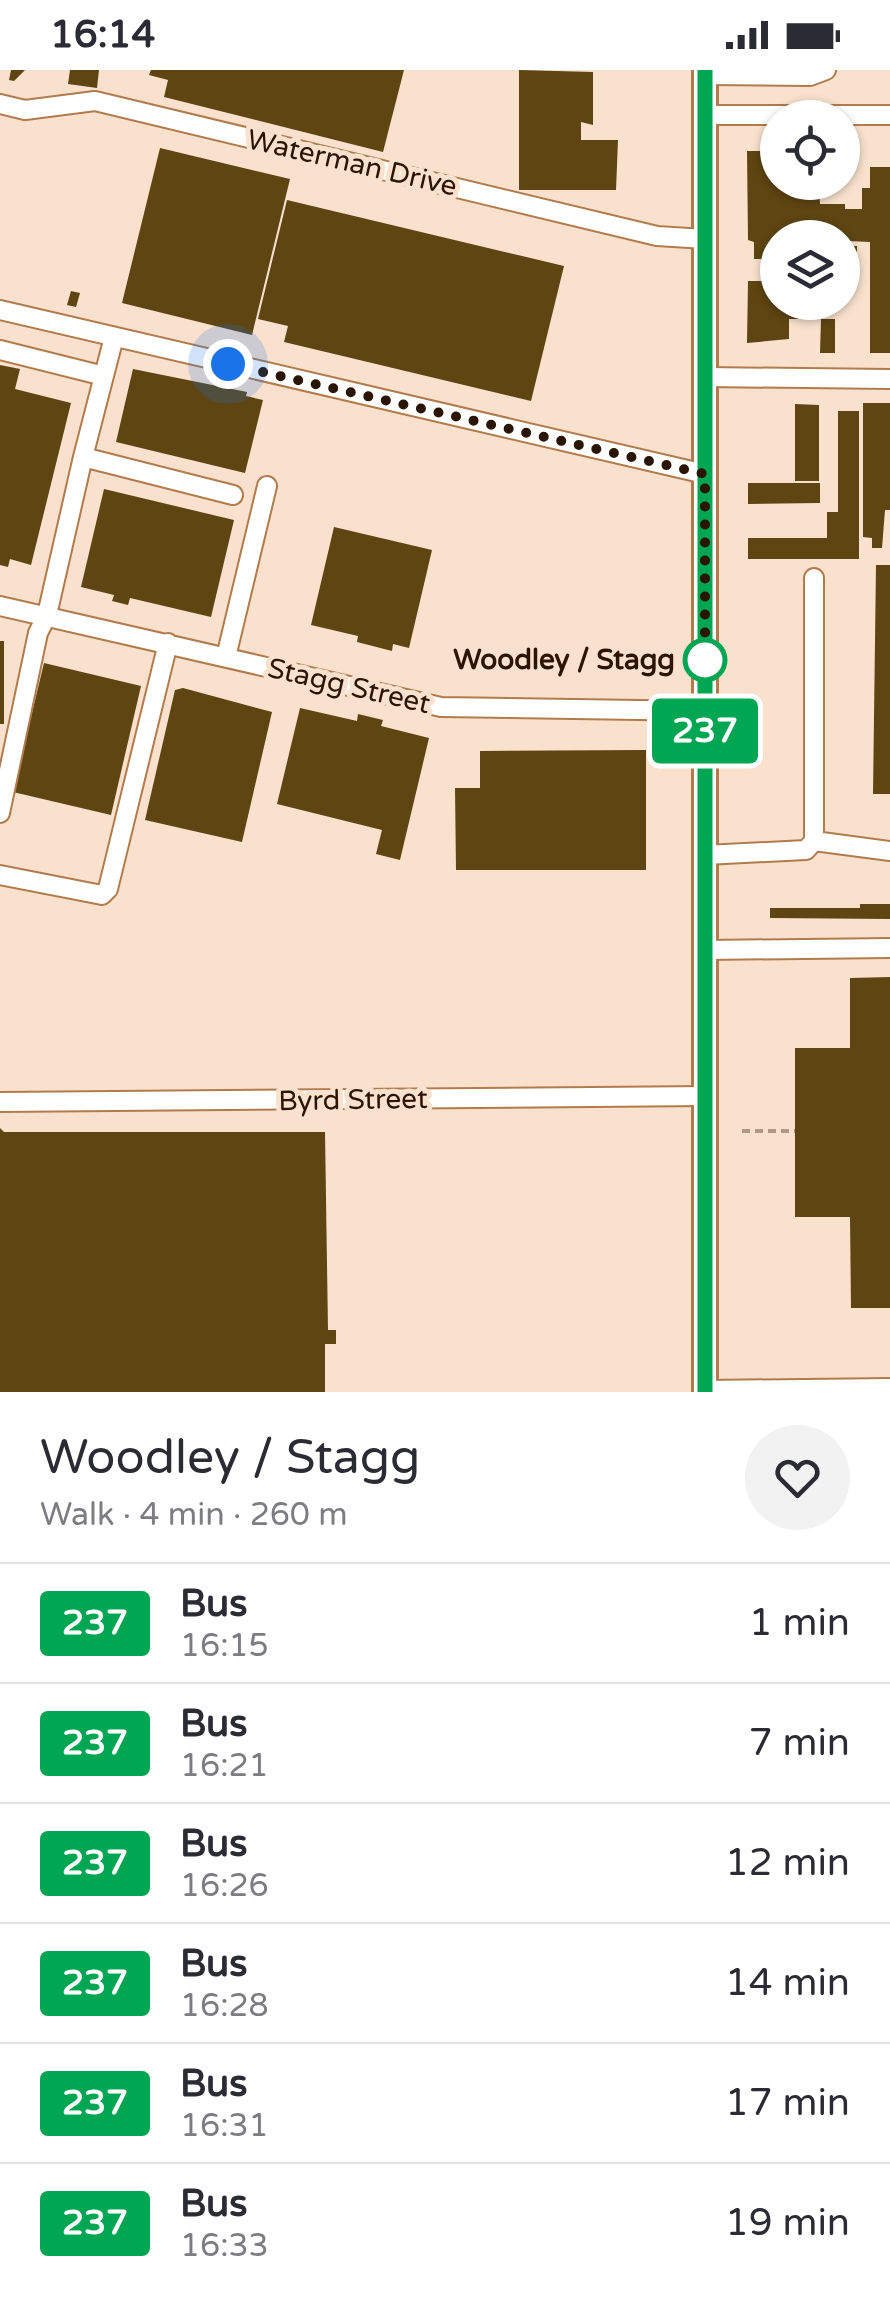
<!DOCTYPE html>
<html lang="en">
<head>
<meta charset="utf-8">
<style>
  body { margin:0; font-family:"Varela Round",sans-serif; background:#f2f2f3; color:#2b2b33; height:100vh; display:flex; flex-direction:column; font-size:38px; white-space:nowrap }
  * { box-sizing:border-box; margin:0 }
  p { font-size:32px; color:#7c7c81 }
  .icon { flex:none; width:55px; height:55px; fill:none; stroke:currentColor; stroke-width:2; stroke-linecap:round; stroke-linejoin:round }
  .map { position:relative; height:1322px; overflow:hidden }
  .side { display:flex; flex-direction:column; background:#fff; flex:1 }
  .side>* { flex:none }
  .badge { padding:0 20px; border-radius:8px; font-size:35px; line-height:65px }
  .tools { position:absolute; left:760px; top:30px; display:grid; gap:20px }
  .tools a { display:grid; place-items:center; width:100px; height:100px; border-radius:50%; background:#fff; box-shadow:0 2px 8px #0004; font-size:50px }
  .you { position:absolute; width:50px; height:50px; margin:-25px; border:8px solid #fff; border-radius:50%; background:#1a73e8; box-shadow:0 0 0 15px #1a73e833 }
  .map>.badge { position:absolute; translate:-50% -50%; box-shadow:0 0 0 5px #fff }
  .round { display:grid; place-items:center; flex:none; width:105px; height:105px; border-radius:52px; background:#f2f2f3 }
  .summary { display:flex; align-items:center; justify-content:space-between; height:170px; padding:0 40px }
  h1 { font-size:48px; font-weight:600; line-height:75px }
  ul { padding:0; list-style:none }
  li { display:flex; align-items:center; gap:30px; height:120px; padding:0 40px; border-top:2px solid #e1e1e2 }
  li div { flex:1 }
  li b { display:block; font-size:38px }
  li em { font-style:normal }
  li .badge { min-width:110px; font-weight:700; text-align:center }
  .status { display:flex; justify-content:space-between; align-items:center; height:70px; padding:0 50px; background:#fff; direction:ltr }
  .status svg { height:28px; fill:currentColor }
  .map>svg:first-child { display:block }
</style>
</head>
<body>
<div class="status"><b>16:14</b><svg viewBox="0 0 49 12"><path d="M0 12V9h3v3zM5 12V6h3v6zM10 12V3h3v9zM15 12V0h3v12zM26 1h20v11H26zM47 4h2v5h-2z"/></svg></div>
<div class="map">
<svg width="890" height="1322" viewBox="0 0 890 1322">
  <rect width="100%" height="100%" fill="#f9e1ce"/>
  <path fill="#5e4512" d="M11,0H25L14,11L9,10Z
    M70,0H99L97,18L68,14Z
    M151,0H404L383,82L164,27L168,10L149,5Z
    M519,0L593,2V55L581,52V70H618L616,120H519Z
    M160,78L290,109L252,265L122,233Z
    M747,81H778V112H819L820,134H845V139H862V118H870V97H890V283H870V172L778,168V189H754V172L748,170Z
    M287,130L564,196L531,331L284,272L288,256L258,249Z
    M842,176H857V196H842Z
    M842,199H856V219H842Z
    M748,211H778V232H798V249H789V269L747,273Z
    M71,221L80,223L76,237L67,235Z
    M821,249H835V283H820Z
    M0,295L20,299L15,319L71,333L31,495L10,489L8,497L0,495Z
    M133,299L247,322L246,326L263,330L245,403L116,372Z
    M863,333H890V440H885L882,478H872V468L863,467Z
    M795,334L819,335V411H795Z
    M838,341H859V489H748V468H827V442H838Z
    M748,413H820V433L748,434Z
    M104,419L234,450L211,547L130,528L128,535L112,531L114,525L81,517Z
    M334,457L432,480L409,578L393,574L392,581L357,572L358,566L311,555Z
    M876,495H890V724H873Z
    M0,571H4V654H0Z
    M44,593L141,616L111,745L13,722Z
    M183,618L272,642L242,772L145,750L175,620Z
    M300,638L357,651L358,644L383,650L381,656L429,668L400,790L376,784L382,760L277,734Z
    M646,680V800H456L455,718H480V681Z
    M860,834H890V849L770,848V838H860Z
    M890,907V1238H851L850,1147H795V978H850V908Z
    M0,1058L4,1062H325L328,1260H336V1274H325V1322H0Z"/>
  <g fill="none" stroke-linecap="round" stroke-linejoin="round">
    <g stroke="#b17b4c" stroke-width="22">
      <path id="minor" d="M705,5L810,6L826,0
        M0,34L25,40L95,31L657,166L705,169
        M705,45H890
        M0,240L705,404
        M0,280L104,306
        M705,307L890,309
        M83,387L114,267
        M0,536L441,637L705,641
        M226,587L267,416
        M0,743L38,563L47,545L83,387L233,425
        M814,771L890,781
        M705,785L806,780L814,771V508
        M0,805L102,825L108,819L168,573
        M705,880L890,878
        M0,1032L705,1026
        M705,1320L890,1318"/>
    </g>
    <g stroke="#b17b4c" stroke-width="28">
      <path id="major" d="M705,1322V0"/>
    </g>
    <path stroke="#af9885" stroke-width="4" stroke-dasharray="8 5" stroke-linecap="butt" d="M742,1061H795"/>
    <use href="#minor" stroke="#fff" stroke-width="18"/>
    <use href="#major" stroke="#fff" stroke-width="22"/>
  </g>
  <g fill="none" stroke-linecap="round" stroke-linejoin="round">
    <g stroke="#fff" stroke-width="22">
      <path id="line" d="M705,1322V0"/>
    </g>
    <use href="#line" stroke="#00a651" stroke-width="15"/>
    <path stroke="#2a1502" stroke-width="10" stroke-dasharray="0 18" d="M228,294L705,404V601V590"/>
  </g>
  <circle fill="#fff" stroke="#00a651" stroke-width="5" cx="705" cy="590" r="20"/>
  <g text-anchor="middle" dominant-baseline="central" stroke-width="10" stroke-linejoin="round" paint-order="stroke">
    <g font-size="28" fill="#2a1502" stroke="#f9e1ce">
      <text transform="translate(352 93) rotate(13)">Waterman Drive</text>
      <text transform="translate(349 616) rotate(13)">Stagg Street</text>
      <text transform="translate(353 1030) rotate(-1)">Byrd Street</text>
    </g>
    <g font-size="28" font-weight="bold" fill="#2a1502" stroke="#f9e1ce" text-anchor="end">
      <text x="675" y="590">Woodley / Stagg</text>
    </g>
  </g>
</svg>
<div class="tools">
<a><svg class="icon" aria-label="locate" viewBox="0 0 24 24"><circle cx="12" cy="12" r="6"/><path d="M12 2v4M12 18v4M2 12h4M18 12h4"/></svg></a>
<a><svg class="icon" aria-label="layers" viewBox="0 0 24 24"><path d="M12 4l9 5-9 5-9-5zM3 14l9 5 9-5"/></svg></a>
</div>
<div class="you" style="left:228px;top:294px"></div>
<b class="badge" style="left:705px;top:661px;background:#00a651;color:#fff">237</b>
</div>
<section class="side">
<div class="summary"><div><h1>Woodley / Stagg</h1><p>Walk · 4 min · 260 m</p></div><a class="round"><svg class="icon" aria-label="heart" viewBox="0 0 24 24"><path d="M12 20l-8-8c-3-5 5-10 8-4 3-6 11-1 8 4z"/></svg></a></div>
<ul>
<li><span class="badge" style="background:#00a651;color:#fff">237</span><div><b>Bus</b><p>16:15</p></div><em>1 min</em></li>
<li><span class="badge" style="background:#00a651;color:#fff">237</span><div><b>Bus</b><p>16:21</p></div><em>7 min</em></li>
<li><span class="badge" style="background:#00a651;color:#fff">237</span><div><b>Bus</b><p>16:26</p></div><em>12 min</em></li>
<li><span class="badge" style="background:#00a651;color:#fff">237</span><div><b>Bus</b><p>16:28</p></div><em>14 min</em></li>
<li><span class="badge" style="background:#00a651;color:#fff">237</span><div><b>Bus</b><p>16:31</p></div><em>17 min</em></li>
<li><span class="badge" style="background:#00a651;color:#fff">237</span><div><b>Bus</b><p>16:33</p></div><em>19 min</em></li>
</ul>
</section>
</body>
</html>
